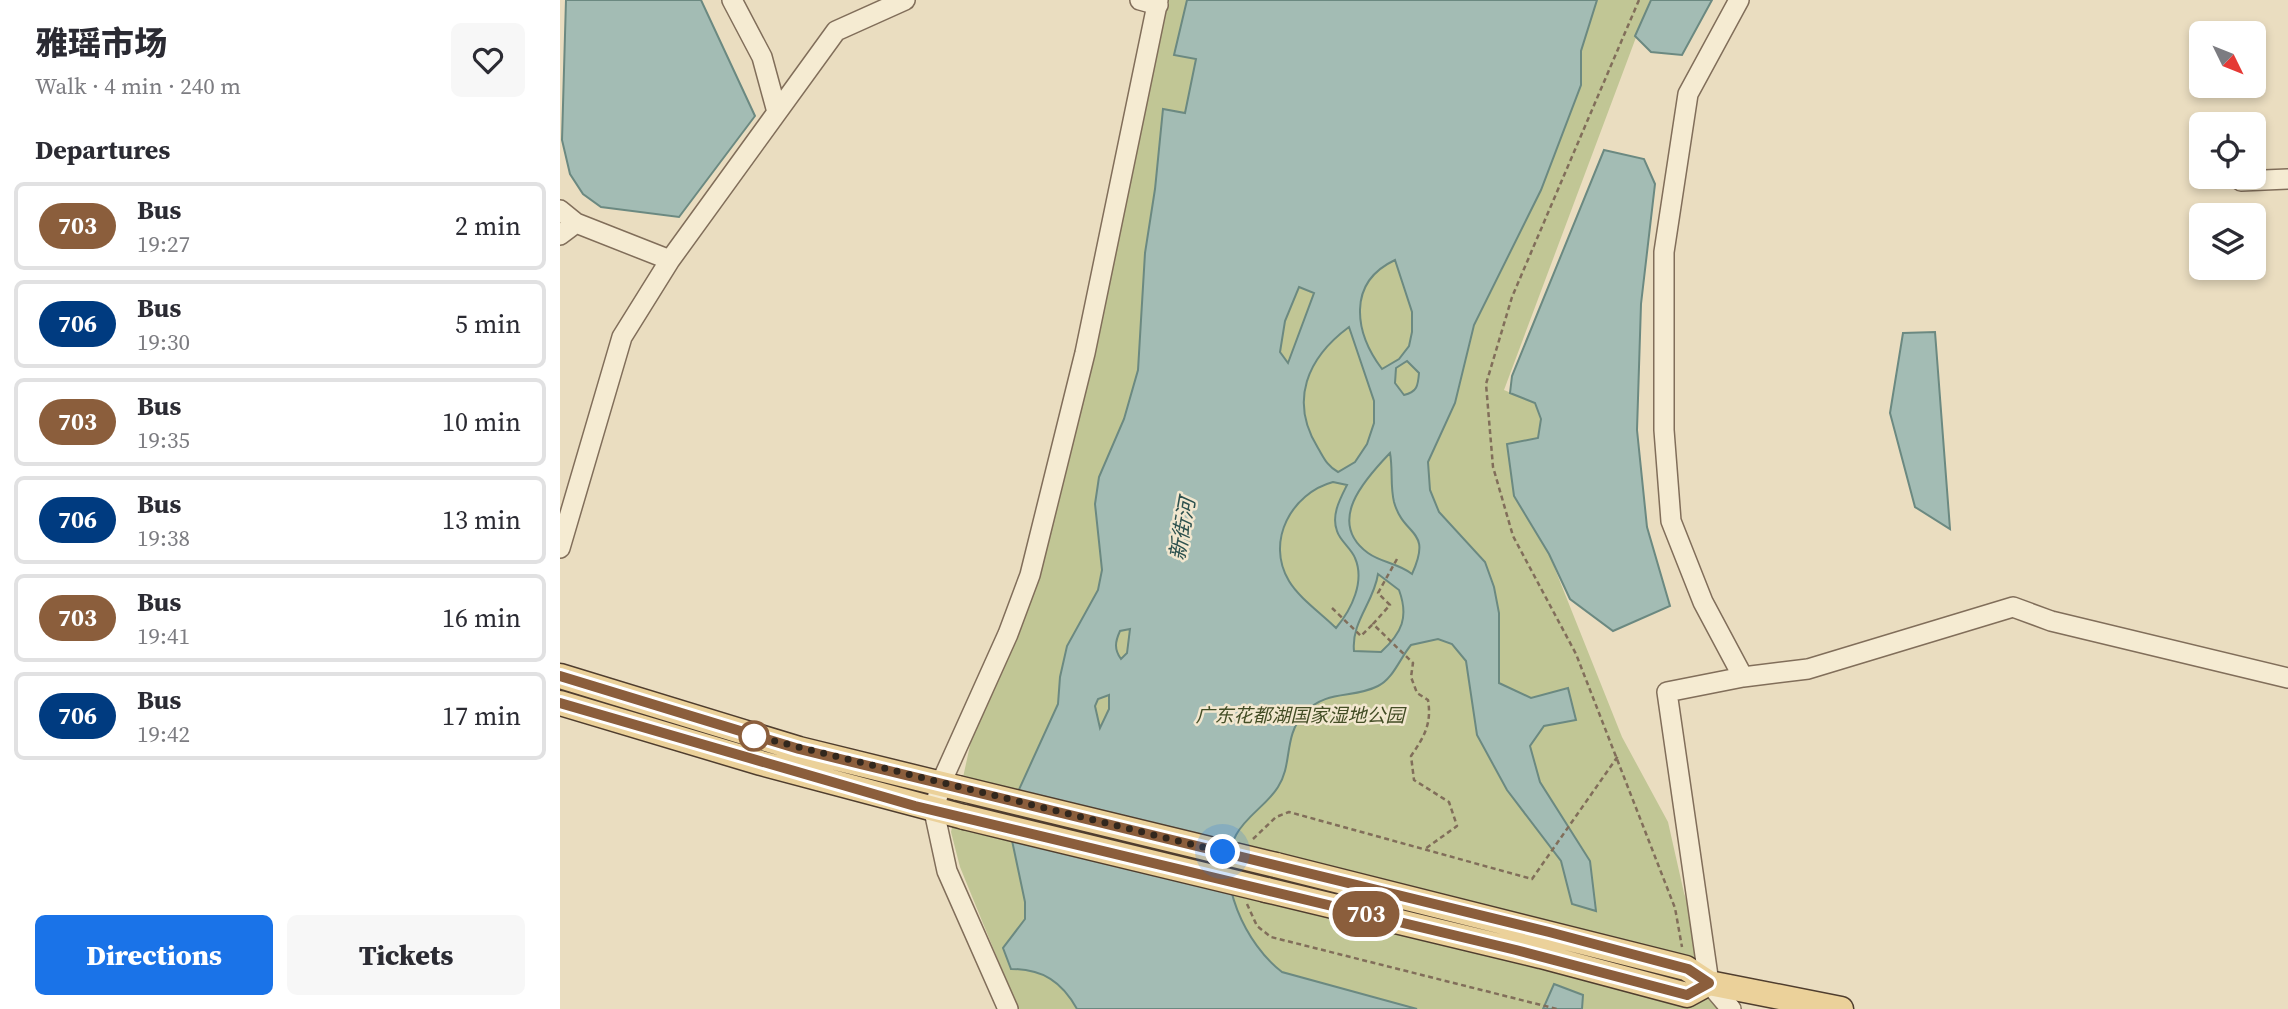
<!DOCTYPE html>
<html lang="en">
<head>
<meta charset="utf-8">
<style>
  body { margin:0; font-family:"Source Serif 4","Noto Sans SC",serif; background:#f7f7f7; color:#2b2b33; height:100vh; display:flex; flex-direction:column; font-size:26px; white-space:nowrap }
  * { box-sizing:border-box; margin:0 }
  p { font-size:23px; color:#7c7c81 }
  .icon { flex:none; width:38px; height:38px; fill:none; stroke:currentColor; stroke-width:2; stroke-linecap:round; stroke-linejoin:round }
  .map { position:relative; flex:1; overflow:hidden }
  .side { display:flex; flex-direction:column; background:#fff; width:560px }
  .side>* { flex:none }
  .badge { padding:0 14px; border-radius:23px; font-size:24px; line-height:46px }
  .needle { width:46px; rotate:133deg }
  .controls { position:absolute; left:1629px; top:21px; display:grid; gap:14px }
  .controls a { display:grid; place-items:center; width:77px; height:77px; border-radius:10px; background:#fff; box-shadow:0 4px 10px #0003; font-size:35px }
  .you { position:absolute; width:35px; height:35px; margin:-18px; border:5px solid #fff; border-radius:50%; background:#1a73e8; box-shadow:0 0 0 10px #1a73e833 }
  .map>.badge { position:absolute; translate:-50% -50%; box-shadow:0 0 0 4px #fff }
  h2 { padding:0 35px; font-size:26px; line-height:63px }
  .round { display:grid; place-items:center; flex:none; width:74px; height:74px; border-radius:10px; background:#f7f7f7 }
  .overview { display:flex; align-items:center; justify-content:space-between; height:119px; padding:0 35px }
  h1 { font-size:33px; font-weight:800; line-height:52px }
  .primary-button { display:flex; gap:14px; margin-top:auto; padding:14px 35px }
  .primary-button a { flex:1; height:80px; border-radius:10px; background:#1a73e8; color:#fff; font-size:28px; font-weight:800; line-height:80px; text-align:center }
  .primary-button a+a { background:#f7f7f7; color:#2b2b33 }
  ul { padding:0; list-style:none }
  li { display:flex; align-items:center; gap:21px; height:88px; margin:0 14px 10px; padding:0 21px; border:4px solid #e1e1e2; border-radius:10px }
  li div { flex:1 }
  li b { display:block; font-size:26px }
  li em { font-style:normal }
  li .badge { min-width:77px; font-weight:700; text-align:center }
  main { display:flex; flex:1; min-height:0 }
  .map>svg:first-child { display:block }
</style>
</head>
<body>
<main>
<section class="side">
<div class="overview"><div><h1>雅瑶市场</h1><p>Walk · 4 min · 240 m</p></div><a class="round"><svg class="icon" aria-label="heart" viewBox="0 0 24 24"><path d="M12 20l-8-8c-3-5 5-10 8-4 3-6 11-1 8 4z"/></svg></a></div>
<h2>Departures</h2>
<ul>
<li><span class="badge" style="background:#8b5e3c;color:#fff">703</span><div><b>Bus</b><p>19:27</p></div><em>2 min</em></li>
<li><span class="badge" style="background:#003b80;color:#fff">706</span><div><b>Bus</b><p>19:30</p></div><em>5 min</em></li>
<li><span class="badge" style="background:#8b5e3c;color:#fff">703</span><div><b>Bus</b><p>19:35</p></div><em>10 min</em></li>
<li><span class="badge" style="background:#003b80;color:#fff">706</span><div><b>Bus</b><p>19:38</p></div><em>13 min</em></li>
<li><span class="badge" style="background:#8b5e3c;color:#fff">703</span><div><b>Bus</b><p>19:41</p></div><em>16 min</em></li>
<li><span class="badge" style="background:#003b80;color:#fff">706</span><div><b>Bus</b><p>19:42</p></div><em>17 min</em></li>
</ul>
<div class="primary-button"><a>Directions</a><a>Tickets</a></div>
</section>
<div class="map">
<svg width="1728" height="1009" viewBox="0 0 1728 1009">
  <rect width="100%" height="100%" fill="#eaddc0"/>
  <path fill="#c1c695" d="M608,0H1090L944,390L975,403L981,419L978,438L947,444L954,496L989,554L1062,737L1108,822L1124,893L1163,1009H458L400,867L391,832L411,741L464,613Z"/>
  <path fill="#a3bcb4" stroke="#6b8981" stroke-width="2" fill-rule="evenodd" d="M6,0H141L195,116L119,217L41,207L23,194L10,174L2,140Z
    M627,0H1037L1021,51V85L981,190L914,325L895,403L868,462L870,490L879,512L925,562L934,587L939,613V683L971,698L1008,688L1016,720L984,726L970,746L980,782L1030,861L1036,911L1012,904L1001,861L947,790L917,735L906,661L892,644L878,639L851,645C840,658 833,679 818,686C793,699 767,689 744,713C723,737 733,764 718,787C707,805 686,816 676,835C653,878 687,946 722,972L857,1009H517C502,982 483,969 451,969L443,948L465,919V902L450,831L451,807L498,704L500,677L507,646L538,590L542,570L535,504L539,477L564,419L578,370L585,253L595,189L603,109L625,113L636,59L614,55ZM835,260L852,312V332L849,346L839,359L822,369C795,333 786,283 835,260ZM739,287L754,293L728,363L720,352L725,321ZM789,327L814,401V423L807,444L795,462L778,472C767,466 764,458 758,448C729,401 747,358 789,327ZM847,361L859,373C858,386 857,392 844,395L835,383L836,368ZM830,453C833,469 830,486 834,502C844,538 873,528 852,574C838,563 822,563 808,553C766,522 804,480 830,453ZM773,482L787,485C780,499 771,515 777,531C780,541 791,548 795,558C805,581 792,609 776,628C762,614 739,598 729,581C705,541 732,493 773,482ZM818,574L839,590C849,617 842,633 821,652L794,651C791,622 814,602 818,574ZM570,629L567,653L561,659C554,649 555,642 560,631ZM549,695V709L540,728L535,706L538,699Z
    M1091,0H1152L1122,55L1091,52L1075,36Z
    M1044,150L1084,159L1095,184L1081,304L1077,430L1087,527L1110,606L1053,631L1010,599L989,554L954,496L947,444L978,438L981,419L975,403L950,393L952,376Z
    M1375,332L1390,529L1355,507L1330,413L1343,333Z
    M994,984L1023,995L1022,1009H983Z"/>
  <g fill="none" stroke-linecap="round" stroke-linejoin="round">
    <g stroke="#816e5a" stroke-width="22">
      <path id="minor" d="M172,0L202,57L217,112
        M580,0L598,5
        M1179,0L1128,94L1104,252V430L1111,521L1143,602L1183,677
        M1681,181L1728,179
        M0,210L16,223L110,260L276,31L345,0
        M0,235L16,223
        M0,548L62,337L110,260
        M448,1009L387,871L374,811L381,783L448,634L470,575L525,353L598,0
        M1171,1009L1149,983L1107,692L1183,677L1248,669L1453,607L1491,621L1728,678"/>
    </g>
    <g stroke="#4f3d2e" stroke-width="27">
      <path id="major" d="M0,676L239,749L398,788
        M0,703L201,763L404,817
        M716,865L1126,968L1149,983L1281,1009
        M706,890L981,956L1127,995L1149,983"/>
    </g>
    <path stroke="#816e5a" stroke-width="2.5" stroke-dasharray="5 3.5" stroke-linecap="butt" d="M1079,0L952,297L926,384L933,467L953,536L1016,654L1115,908L1122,947
      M837,559L818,593L830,605L813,624L853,663L851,677L857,693L868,700C872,724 864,737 851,756L854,780L889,802L897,826L865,849
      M772,608L801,636L813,624
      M693,839L716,817L729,812L972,879L1058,756
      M687,904L697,926L711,937L997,1009"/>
    <use href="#minor" stroke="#f5ebd2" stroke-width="19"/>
    <use href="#major" stroke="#ebd19a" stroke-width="24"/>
    <g stroke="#4f3d2e" stroke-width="27" stroke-linecap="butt">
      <path id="major-bridge" d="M398,788L716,865
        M404,817L706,890"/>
    </g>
    <use href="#major-bridge" stroke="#ebd19a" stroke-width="24"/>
  </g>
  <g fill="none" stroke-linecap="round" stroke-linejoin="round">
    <g stroke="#fff" stroke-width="16">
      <path id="line" d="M0,676L239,749L989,932L1128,969L1149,983L1127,995L956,950L355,806L0,703"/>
    </g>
    <use href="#line" stroke="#8b5e3c" stroke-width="10"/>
    <path stroke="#32271d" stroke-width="7" stroke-dasharray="0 12.6" d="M194,736L186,734L663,852"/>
  </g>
  <circle fill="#fff" stroke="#8b5e3c" stroke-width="3.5" cx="194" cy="736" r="14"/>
  <g text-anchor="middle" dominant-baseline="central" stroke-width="5" stroke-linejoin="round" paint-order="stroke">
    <g font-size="19" font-style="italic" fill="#434d25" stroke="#f2e7cf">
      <text x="740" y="715">广东花都湖国家湿地公园</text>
    </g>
    <g font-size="21" font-style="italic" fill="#2d514e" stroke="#f2e7cf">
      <text transform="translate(622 529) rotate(-80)">新街河</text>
    </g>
  </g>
</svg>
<div class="controls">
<a><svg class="needle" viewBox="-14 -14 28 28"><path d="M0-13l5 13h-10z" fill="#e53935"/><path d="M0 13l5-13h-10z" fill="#7c7c81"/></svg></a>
<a><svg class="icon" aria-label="locate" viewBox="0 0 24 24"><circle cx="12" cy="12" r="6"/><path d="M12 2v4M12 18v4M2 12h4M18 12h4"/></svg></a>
<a><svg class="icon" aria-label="layers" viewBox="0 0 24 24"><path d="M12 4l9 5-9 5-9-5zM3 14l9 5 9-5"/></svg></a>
</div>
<div class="you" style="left:663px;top:852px"></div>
<b class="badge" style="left:806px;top:914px;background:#8b5e3c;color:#fff">703</b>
</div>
</main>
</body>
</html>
